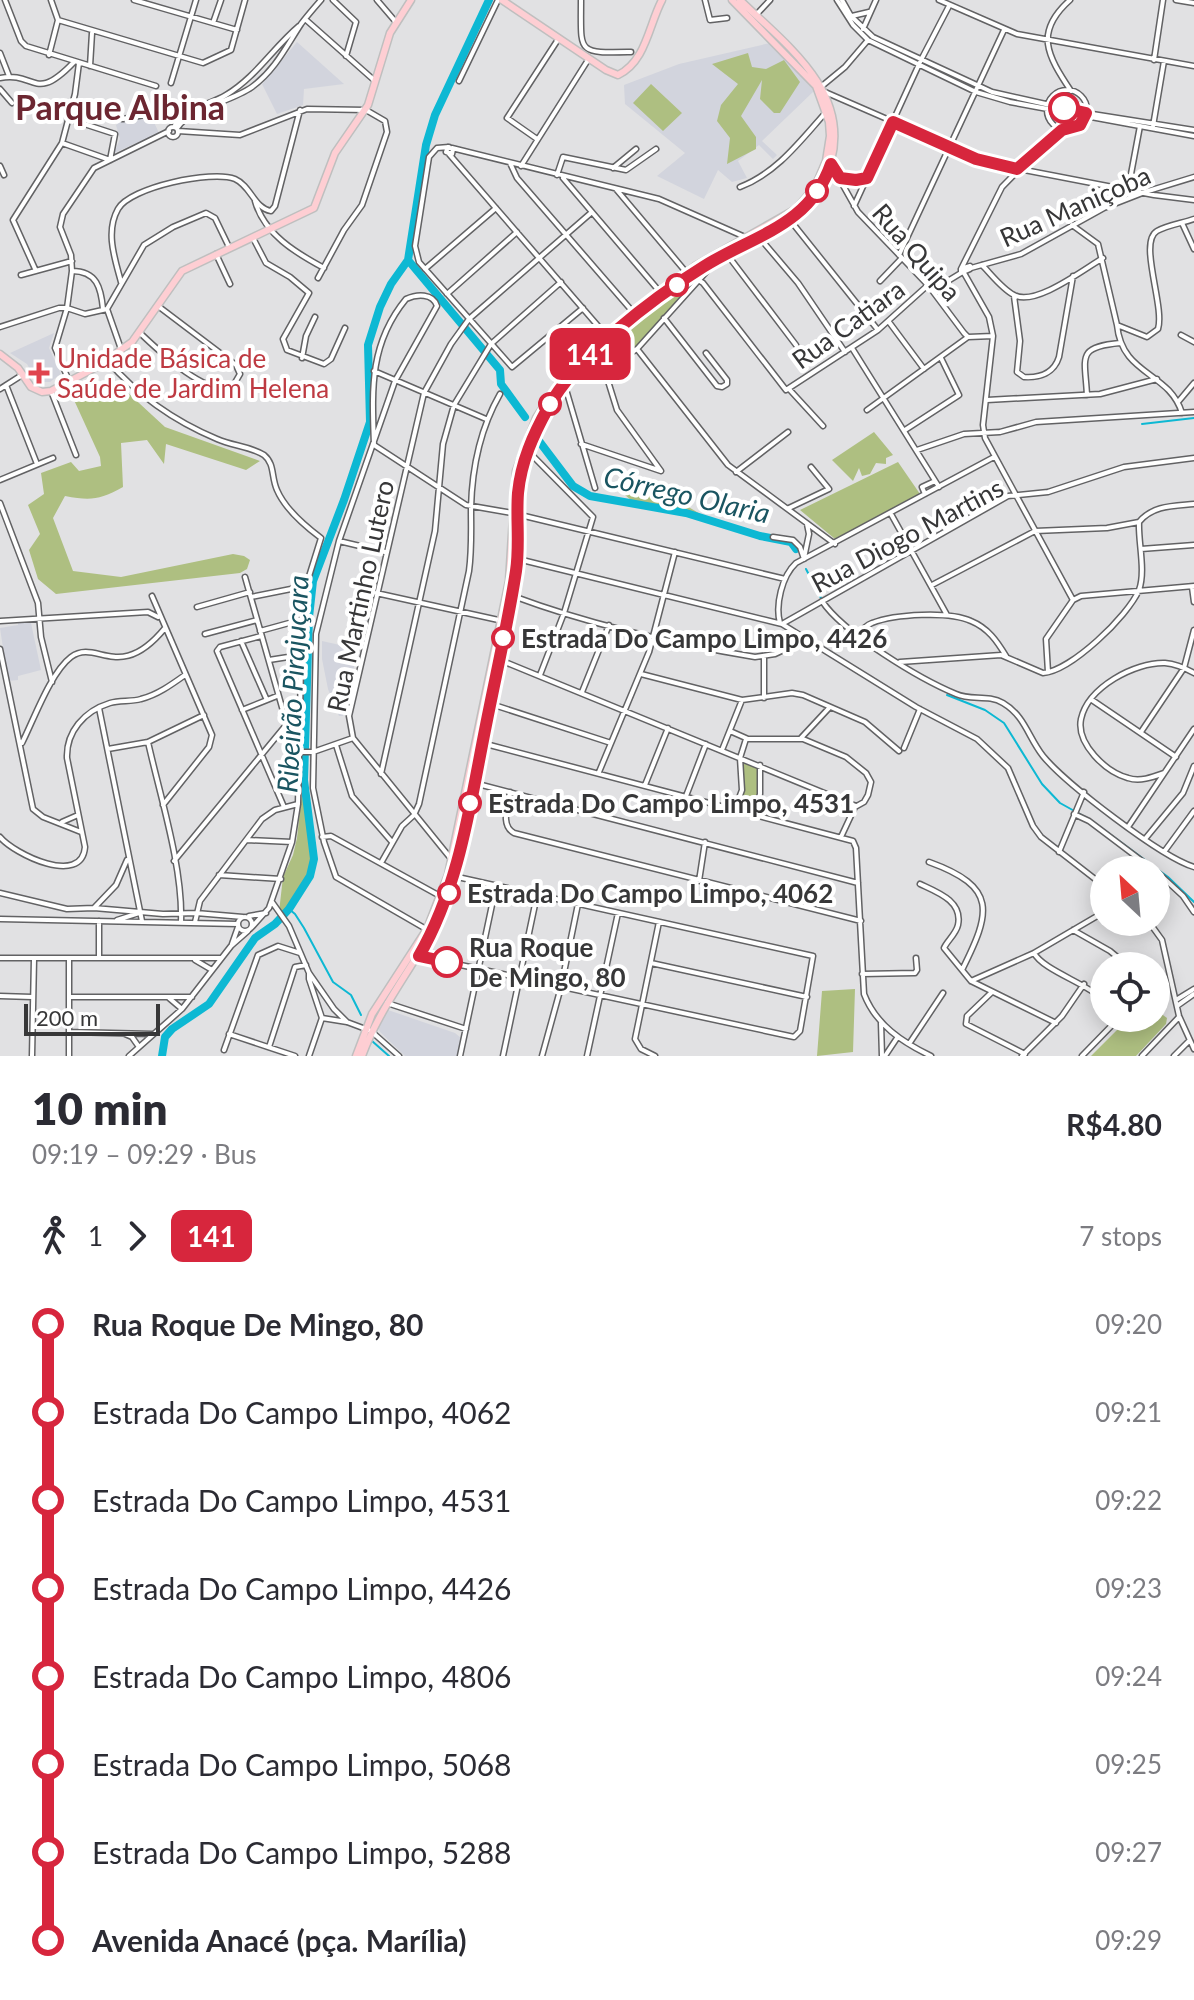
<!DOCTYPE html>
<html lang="en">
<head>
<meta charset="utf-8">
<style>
  body { margin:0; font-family:Lato,sans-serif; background:#f7f7f7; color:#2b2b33; height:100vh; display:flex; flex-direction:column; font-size:30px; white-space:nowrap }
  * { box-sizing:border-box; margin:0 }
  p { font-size:26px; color:#7c7c81 }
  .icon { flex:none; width:44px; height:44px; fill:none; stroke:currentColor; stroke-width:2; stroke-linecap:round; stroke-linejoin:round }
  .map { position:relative; height:1056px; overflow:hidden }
  .side { display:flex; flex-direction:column; background:#fff; flex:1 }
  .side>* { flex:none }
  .badge { padding:0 16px; border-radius:12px; font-size:28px; line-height:52px }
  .needle { width:52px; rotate:334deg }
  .controls { position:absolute; left:1090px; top:856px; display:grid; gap:16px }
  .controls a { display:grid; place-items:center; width:80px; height:80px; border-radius:50%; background:#fff; box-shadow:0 4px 20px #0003; font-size:40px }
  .scale { position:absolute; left:24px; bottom:20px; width:136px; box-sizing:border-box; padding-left:8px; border:4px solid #373738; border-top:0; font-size:22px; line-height:28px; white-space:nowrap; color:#373738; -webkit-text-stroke:6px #fff; paint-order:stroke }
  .map>.badge { position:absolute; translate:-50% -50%; box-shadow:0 0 0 4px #fff }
  .legs { display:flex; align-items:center; gap:12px; height:88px; padding:0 32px; font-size:26px }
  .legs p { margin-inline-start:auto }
  .summary { display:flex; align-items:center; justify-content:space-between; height:136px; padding:0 32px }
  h1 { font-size:44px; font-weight:800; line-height:60px }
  ul { padding:0 32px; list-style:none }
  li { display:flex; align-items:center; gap:28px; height:88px; font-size:30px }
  li i { display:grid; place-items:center; width:12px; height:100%; margin:0 10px; background:currentColor }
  li i::after { content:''; width:20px; height:20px; margin:-10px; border:6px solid; border-radius:50%; background:#fff }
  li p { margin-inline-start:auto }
  li:first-child i { background:linear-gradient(#0000 50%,currentColor 0) }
  li:last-child i { background:linear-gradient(currentColor 50%,#0000 0) }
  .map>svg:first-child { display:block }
</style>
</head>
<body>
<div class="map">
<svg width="1194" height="1056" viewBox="0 0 1194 1056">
  <rect width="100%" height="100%" fill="#e1e1e3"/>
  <path fill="#d2d4dd" d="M297,42L344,84L304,89L303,105L277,114L262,84Z
    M770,43L799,70L814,91L762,141L777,155L773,159L759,145L738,161L747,178L732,182L718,170L704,199L657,176L685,153L625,104L624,85L679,64Z
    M138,118H152L159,133L114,153L120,139L116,125L121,121Z
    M54,333L49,348L61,374L50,382H37L27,364L10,353Z
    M18,623H31L41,670L18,676V680L8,681L0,628L18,625Z
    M322,641L358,649L343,716H339L328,689L322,659Z
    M388,1010L455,1033L461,1038L457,1056H405L380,1032L378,1027Z"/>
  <path fill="#aebf81" d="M748,53L752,67L766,69L784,60L800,82L780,113H774L760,99L762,80L741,116L756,137V149L727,164L730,138L717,121L721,105L738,84L712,64Z
    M651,84L682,113L663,131L633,103Z
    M684,280L693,284C672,309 639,359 605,364C599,365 592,362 586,360Z
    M111,385L126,391L165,427L260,461L246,470L166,444L164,464L147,440L121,443L123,487C99,500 91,501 65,496L53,518L73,571L121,577L233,554L244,556L250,560L247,569L240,573L56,594L38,579L29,550L40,534L28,505L44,494L41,473L71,462L79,471L101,466L100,457L74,400L85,401Z
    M874,432L893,455L886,458V464L876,463L870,474L862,476L859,468L853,481L832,460Z
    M898,462L920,494L835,539L800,510Z
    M656,484L661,486L656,494L664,501L670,496L707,518L692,517L631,500L625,495L628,487L647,492Z
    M740,761L760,767V793L754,810L738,808L742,790Z
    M302,793C308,821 319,856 306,883C301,894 290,904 284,915L279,912L283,877L293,855L297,838Z
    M855,989L853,1052L817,1056L822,991Z
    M1156,1010L1167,1018L1166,1024L1136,1056H1091L1129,1018H1156Z"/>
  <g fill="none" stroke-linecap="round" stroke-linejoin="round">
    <path stroke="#0db8d3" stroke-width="2" d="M1142,424L1194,418
      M806,569L822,600
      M947,695L985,710L1004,723L1042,784L1060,803L1087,818
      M1092,821L1168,877L1194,902
      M289,909L295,914L304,928L333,982L351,995L361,1015
      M372,1041L389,1056"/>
    <path stroke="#0db8d3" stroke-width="8" d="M408,260L500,370L501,384L525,417
      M539,441L573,486L590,496L686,513L760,536L791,542L796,549
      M162,1056L165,1037L172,1029L209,1004L255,938L275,924L289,909L310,876L314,859L304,780L309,617L313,581L344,500L370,422L368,345L380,307L391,284L408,260L426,145L435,115L489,0"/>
    <g stroke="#626264" stroke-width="7">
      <path id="minor" d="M5,0L21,41L26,46L156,86
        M134,0L237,30
        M333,0L356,22L346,56
        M377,0L395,21
        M581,0C581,54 576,53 631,52
        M705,0L710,20L727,18
        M837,0L853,25L868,40L976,92L1010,102L1194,136
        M842,0L851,16L873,37L992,92L1086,113L1194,130
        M939,0L1017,34L1194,66
        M1070,0C1034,32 1047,55 1071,91
        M1176,0L1194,3
        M756,15L770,0
        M852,16L869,12
        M305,19L375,81
        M58,20L203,63L231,50L245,0
        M213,23L221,0
        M863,29L876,0
        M0,53L9,76
        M49,55L58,20L51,0
        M1154,60L1163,0
        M90,66L92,33
        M0,78C36,71 34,104 74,62
        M459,81L498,0
        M171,83L196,0
        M822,86L845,67L868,40
        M0,89L12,103
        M1047 110a20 20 0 1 1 40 0a20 20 0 1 1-40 0Z
        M825,92L988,163L1154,195L1194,200
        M69,119L115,134L110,160
        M123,119L144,115L176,119
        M1153,126L1164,61
        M174,127C183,108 210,105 226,95C256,77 273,48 299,26
        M168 132a5 5 0 1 1 10 0a5 5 0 1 1-10 0Z
        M177,128C191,108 231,102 252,87C275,70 286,47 301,24C307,16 314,8 321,0
        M178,131L240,135L307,109L366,110L385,121L387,132L362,205L344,230L318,278
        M537,139L507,118L559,38
        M62,143L110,160
        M448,147L453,149L452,154L446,152Z
        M449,147L437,148L429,157L415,246L419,262L512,367L583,308
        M452,148L659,199L745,237
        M449,154L605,334
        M510,163L517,178L633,312
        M831,164L858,212L928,285L964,333L968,337L993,336
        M0,166L4,175
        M521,166L588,60
        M613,168L636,149
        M557,175L563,157L626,170L656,149
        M563,178L660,292
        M840,178L856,180L867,178
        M740,187C777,173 801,140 827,111
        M616,189L686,272L703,283L786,390L878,330L928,285
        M1128,190L1140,126
        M255,201C264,234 296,253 324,268
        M854,206L921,60L949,6
        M790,220L878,330
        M1182,223L1194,249
        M1072,225L1098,244L1117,325L1147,337L1158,329C1165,306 1138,242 1157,231C1168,225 1183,223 1194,219
        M759,237L798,283L845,352
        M253,238L266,263L290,277L309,293L283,339L287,350L324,364L331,359L345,328
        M726,253L796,345
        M216,254L230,284
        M899,255L1004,30
        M982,265C991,274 1002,289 1014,295C1035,307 1084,269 1103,258
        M970,266V269L961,273V269Z
        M971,268L1021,254L1104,208L1145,192L1194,177
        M425,269L496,208
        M961,269L1002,187L1047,141L1062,130
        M36,271L13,220L62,143L75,94L79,63
        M72,271C97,271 101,288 103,309
        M964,273L989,317L993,336L983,425L985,438L1073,600L1081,596L1194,586
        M21,275L72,261
        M880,281L902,258
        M121,282C115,259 105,232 118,209C130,187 212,170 235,179C251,186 254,208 271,211L275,206L300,110
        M933,290L961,273
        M447,294L517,232
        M1014,296L1020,341L1017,372L1024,377C1040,378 1054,373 1059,357L1073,276
        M664,318L717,386L722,387L727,384V380L706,353
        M889,322L924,369
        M1117,325C1122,376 1169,371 1182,413
        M0,327L59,308H67L85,314L107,309
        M140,333C157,349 208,399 233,386L240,374L236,365L158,306
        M1181,335L1194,342
        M852,348L939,487
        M121,349L107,309L144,245L173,227L206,213L215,218L229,247
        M637,349L728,465L835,544
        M302,358L306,336L315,317
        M585,359L591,363L603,365L618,361L637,349L717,260
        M107,360C137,395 174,421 217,439C232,446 250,446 264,455C275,464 271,477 277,490C285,509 305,526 321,538L306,586L302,620L298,804L292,842L269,908L251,928
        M374,371L486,419
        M69,381L55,348L67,308L72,271L71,255L60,227L63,214L94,168L169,131
        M6,385L37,464
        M565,386L595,488
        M0,389L22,375
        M789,389L823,426
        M51,391L76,455
        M1087,395C1085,357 1076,347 1120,343
        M987,400L1100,394L1157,379
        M1178,402L1194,383
        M867,410L968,337
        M905,430L959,395L941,358
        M581,444L661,471L617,410L603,365
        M527,450L593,517L564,613L540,675
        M917,450L964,434L1000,432L1036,422L1194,412
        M736,472L788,432
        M0,480L53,458
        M925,494L922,487L935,481
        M0,503L38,603L41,637L52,682
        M789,508L829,489L811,467
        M891,514L947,615
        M1139,522C1153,505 1174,506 1194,504
        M773,537L793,540L800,547L804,559
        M339,541L385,552
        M1141,549L1194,545
        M804,558L809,534L807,524
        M518,559L782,624L916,707L977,739L1008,768L1033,826L1041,837L1104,886
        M245,577L297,760
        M932,585L1035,531L1107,528L1139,522
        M1192,587L1194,602
        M376,593L503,621
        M152,596L212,735L209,747L163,805
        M513,596C588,624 675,644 755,657L775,654L807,639
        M251,597L306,586
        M822,601C843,633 920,679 956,694C971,701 988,694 1003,703C1025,716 1028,737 1043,756C1065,783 1161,857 1194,867
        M197,607L250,592
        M0,621L148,612L158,617
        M780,623C775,605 782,576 796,563L994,457
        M782,624L1008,496L1048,492L1124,467L1194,458
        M260,631L300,620
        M205,634L257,620
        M859,635C862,630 866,625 872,623C895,614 949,611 971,621C988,628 997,641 1006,656
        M261,636L220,647L217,651L284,807
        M241,641L266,698
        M0,649L33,809L43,817L81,832
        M764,658V698
        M269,660L301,655
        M500,660L856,806
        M900,662L1001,655L1043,673C1071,671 1128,616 1139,590C1146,571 1138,542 1139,522
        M1048,672L1046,639L1073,600
        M641,674L742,700L792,693L803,695L865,722L899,751
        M582,692L609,625
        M1092,700L1176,757
        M488,703L611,743
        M99,708L142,921
        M242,710L277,696
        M730,731L748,739H803L846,757L866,773L871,782L868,795L864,802L855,807L841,837
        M1141,732L1184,668L1194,630
        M801,738L829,708
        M148,742C160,796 183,867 181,922
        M22,743C34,719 51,672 71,657C97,638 119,684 165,628
        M482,743L853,841L856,848L864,994C876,1025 902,1042 931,1056
        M336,745L352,796L392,842
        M904,748L920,709
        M108,749L148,742L204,715
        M722,750L742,700
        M297,752H313L353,738
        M599,772L649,652L675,552
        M1164,773C1153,777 1140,782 1128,778C1106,772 1076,744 1081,719C1088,687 1135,662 1165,663C1175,664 1185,668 1194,673
        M381,774L435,531L443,444L454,405L491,344L561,282
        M474,783L858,883
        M645,785L668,728
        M510,792C508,806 500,825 514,833L861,921
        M686,796L706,744
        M735,809L742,790L740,758L746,739
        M754,813L760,794V765
        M1074,814L1089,821L1154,870
        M62,822L78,815
        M1128,827L1194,729
        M0,837C14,854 82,887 85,847L67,758C66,732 84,711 110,703C120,700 131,702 141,699C157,695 171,685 185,675
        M322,837L331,836L440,896
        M1145,839L1183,793L1194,766
        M247,840L292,842
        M1059,852L1084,792
        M1164,852L1194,811
        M452,860L353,738L349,716L424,393L451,344L469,319L592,212
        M174,861L286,725
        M929,862C998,887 991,912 962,970L971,981L1056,1023
        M381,863L402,826L414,815L419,804L469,571C472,549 471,529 471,508C472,468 480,429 500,394
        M1156,871L1183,896L1194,912
        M219,875L281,879
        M699,881L705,842
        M920,884C937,892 963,901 958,925C956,934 947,941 944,948L962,970
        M0,893L67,909L94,908L163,914L196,913L243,917
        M272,902L289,926L309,973L334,1009L347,1022
        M94,908L116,885L127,860
        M249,916L266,913
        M238 924a7 7 0 1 1 14 0a7 7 0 1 1-14 0Z
        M0,919L238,924
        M117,920L139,913
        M195,922L200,901L262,819L275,810L298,804
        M1149,922L1162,940L1179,1016L1194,1049
        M426,929L336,877L324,842L313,788L316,634L339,541L395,381L437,306C433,293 417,294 406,299C369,344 372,390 374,445L466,505L512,513L785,579
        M1073,930L1110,951L1128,966
        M232,944L238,927
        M1034,953C1043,970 1086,983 1104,1000
        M419,956L794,1037L800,1031L813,956L453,876
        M0,958H221
        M99,958V921
        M195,960L212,970
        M651,963L807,997
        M309,973V979L322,1018
        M862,974L915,973L917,970L916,958
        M971,981L1034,953L1104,912
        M992,992L967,1016L966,1024L1025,1054
        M0,996L32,997
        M71,997H192
        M169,998L182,1009
        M1176,1000L1194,989
        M387,1003L466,1029
        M1177,1006L1194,994
        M322,1018L347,1022L371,1031L399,1056
        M881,1023L882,1056
        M70,1032L152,1034
        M125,1034L132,1037L139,1047
        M229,1034L295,1056
        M909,1044L943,993
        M269,1047L295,967L306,965
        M224,1050L258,955L278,946L300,953
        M32,1056L34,959
        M69,1056V958
        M129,1056L182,1009L231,946L248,931
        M309,1056L322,1018
        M460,1056L496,886
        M503,1056L537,895
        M542,1056L561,987L578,904
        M587,1056L618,913
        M655,1056L641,1049L635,1039L659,922
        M885,1056L897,1038
        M1022,1056L1062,1016L1084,984
        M1082,1056L1119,1018
        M1142,1056L1179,1017
        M1174,1056L1189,1041"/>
    </g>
    <g stroke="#bfbfbf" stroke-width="9">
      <path id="major" d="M502,0L606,70L618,75C646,62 649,24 662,0
        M0,354L18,368L31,387L42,392L51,391L98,366L132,342L182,271L314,208L335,153L368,105L390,33L411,0
        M356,1056L372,1014L427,929L448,875L509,581L516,471L536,418L564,375L596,341L695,266L796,209L815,187L826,161L830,136L829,122L816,86L732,0
        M362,1056C386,990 435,946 454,876C470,817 480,756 491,696C499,654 510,613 516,571C520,546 516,520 518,495C520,463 533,433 549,406C573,363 614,333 652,304C669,291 685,277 703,266C751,236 815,223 831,161C850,90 785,44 740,0"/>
    </g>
    <use href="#minor" stroke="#fff" stroke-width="4"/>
    <use href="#major" stroke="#feced3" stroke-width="6"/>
  </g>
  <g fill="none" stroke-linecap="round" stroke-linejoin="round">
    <g stroke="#fff" stroke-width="18">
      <path id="line-1" d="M447,962L419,956C460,885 470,804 486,725C496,674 508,623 516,571C520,545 516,519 518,493C521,462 533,435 548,408C575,357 653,298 703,267C753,235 809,227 831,164L840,178L856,180L867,178L893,122L976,159L1017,169L1062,130L1080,125L1086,113L1064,108"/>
    </g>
    <use href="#line-1" stroke="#d7263d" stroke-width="12"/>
  </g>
  <g fill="#fff" stroke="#d7263d" stroke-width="4">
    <circle cx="1064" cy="108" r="14"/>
    <circle cx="817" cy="191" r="10"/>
    <circle cx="677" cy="285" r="10"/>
    <circle cx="550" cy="404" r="10"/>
    <circle cx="503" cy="638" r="10"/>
    <circle cx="470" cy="803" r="10"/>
    <circle cx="449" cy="893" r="10"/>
    <circle cx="447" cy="962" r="14"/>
  </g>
  <path fill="#e0444e" stroke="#fff" stroke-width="3" d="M35 361h8v8h8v8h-8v8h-8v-8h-8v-8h8z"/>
  <g text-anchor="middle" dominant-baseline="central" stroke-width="8" stroke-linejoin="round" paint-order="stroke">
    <g font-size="26" fill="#373738" stroke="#fff">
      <text transform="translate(1075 206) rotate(-24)">Rua Maniçoba</text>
      <text transform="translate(917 252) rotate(49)">Rua Quipa</text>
      <text transform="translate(848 324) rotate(-36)">Rua Catiara</text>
      <text transform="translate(907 535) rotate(-28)">Rua Diogo Martins</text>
      <text transform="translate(360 596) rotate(-78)">Rua Martinho Lutero</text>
    </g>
    <g font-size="26" fill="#be3a42" stroke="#fff" text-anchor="start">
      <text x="57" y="358">Unidade Básica de<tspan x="57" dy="30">Saúde de Jardim Helena</tspan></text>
    </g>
    <g font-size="26" font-weight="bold" fill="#373738" stroke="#fff" text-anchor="start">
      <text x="521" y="638">Estrada Do Campo Limpo, 4426</text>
      <text x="488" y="803">Estrada Do Campo Limpo, 4531</text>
      <text x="467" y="893">Estrada Do Campo Limpo, 4062</text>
      <text x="469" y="947">Rua Roque<tspan x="469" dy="30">De Mingo, 80</tspan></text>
    </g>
    <g font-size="28" font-style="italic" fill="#1a5561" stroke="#fff">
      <text transform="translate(687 494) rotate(13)">Córrego Olaria</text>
      <text transform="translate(292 684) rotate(-87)">Ribeirão Pirajuçara</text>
    </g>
    <g font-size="34" font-weight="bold" fill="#6c2631" stroke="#fff">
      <text x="120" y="106">Parque Albina</text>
    </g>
  </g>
</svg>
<div class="controls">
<a><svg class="needle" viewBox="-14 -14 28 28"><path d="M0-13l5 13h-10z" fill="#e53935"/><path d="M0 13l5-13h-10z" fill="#7c7c81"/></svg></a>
<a><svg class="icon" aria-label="locate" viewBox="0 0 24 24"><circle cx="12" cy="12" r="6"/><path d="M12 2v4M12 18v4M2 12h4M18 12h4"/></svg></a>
</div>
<div class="scale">200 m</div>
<b class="badge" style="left:590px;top:354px;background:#d7263d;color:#fff">141</b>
</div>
<section class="side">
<div class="summary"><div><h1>10 min</h1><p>09:19 – 09:29 · Bus</p></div><b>R$4.80</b></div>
<div class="legs"><svg class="icon" aria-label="walk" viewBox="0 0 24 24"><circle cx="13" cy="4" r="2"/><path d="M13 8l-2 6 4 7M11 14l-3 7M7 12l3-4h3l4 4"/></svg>1<svg class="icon" aria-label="forward" viewBox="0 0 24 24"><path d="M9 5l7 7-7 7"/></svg><b class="badge" style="background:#d7263d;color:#fff">141</b><p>7 stops</p></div>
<ul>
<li><i style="color:#d7263d"></i><b>Rua Roque De Mingo, 80</b><p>09:20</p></li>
<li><i style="color:#d7263d"></i><span>Estrada Do Campo Limpo, 4062</span><p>09:21</p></li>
<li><i style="color:#d7263d"></i><span>Estrada Do Campo Limpo, 4531</span><p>09:22</p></li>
<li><i style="color:#d7263d"></i><span>Estrada Do Campo Limpo, 4426</span><p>09:23</p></li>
<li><i style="color:#d7263d"></i><span>Estrada Do Campo Limpo, 4806</span><p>09:24</p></li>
<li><i style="color:#d7263d"></i><span>Estrada Do Campo Limpo, 5068</span><p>09:25</p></li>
<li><i style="color:#d7263d"></i><span>Estrada Do Campo Limpo, 5288</span><p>09:27</p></li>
<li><i style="color:#d7263d"></i><b>Avenida Anacé (pça. Marília)</b><p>09:29</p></li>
</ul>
</section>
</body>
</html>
